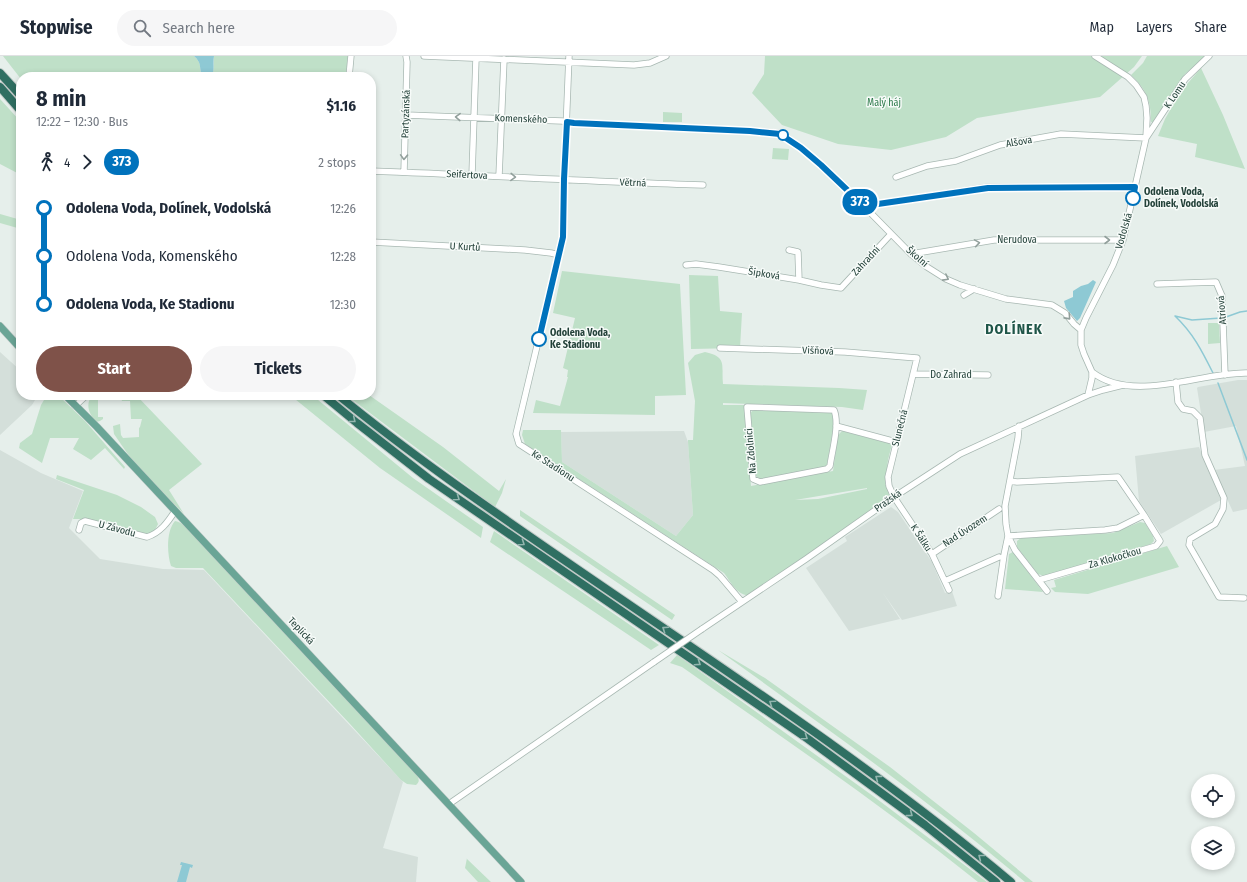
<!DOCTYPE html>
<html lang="en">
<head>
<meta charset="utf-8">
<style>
  body { margin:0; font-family:"Fira Sans Condensed",sans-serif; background:#f6f6f7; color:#1f2937; height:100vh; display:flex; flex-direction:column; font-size:15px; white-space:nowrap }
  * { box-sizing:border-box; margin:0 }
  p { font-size:13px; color:#747a83 }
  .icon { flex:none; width:22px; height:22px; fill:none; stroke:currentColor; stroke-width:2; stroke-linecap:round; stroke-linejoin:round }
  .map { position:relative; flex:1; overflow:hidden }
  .panel { position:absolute; left:16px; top:16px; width:360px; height:328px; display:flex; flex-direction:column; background:#fff; border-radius:16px; box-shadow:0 2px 6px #0003 }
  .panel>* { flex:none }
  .badge { padding:0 8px; border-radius:13px; font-size:14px; line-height:26px }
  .fabs { position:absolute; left:1191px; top:718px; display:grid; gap:8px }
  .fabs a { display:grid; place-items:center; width:44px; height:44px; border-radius:50%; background:#fff; box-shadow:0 2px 6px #0003; font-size:20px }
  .map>.badge { position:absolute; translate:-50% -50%; box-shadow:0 0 0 2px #fff }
  .legs { display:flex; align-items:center; gap:6px; height:44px; padding:0 20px; font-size:13px }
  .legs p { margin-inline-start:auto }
  .summary { display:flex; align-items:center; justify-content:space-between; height:68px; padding:0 20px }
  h1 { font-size:22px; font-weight:700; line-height:30px }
  .primary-button { display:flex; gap:8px; margin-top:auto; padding:8px 20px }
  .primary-button a { flex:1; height:46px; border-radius:24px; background:#7f5249; color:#fff; font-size:16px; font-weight:700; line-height:46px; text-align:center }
  .primary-button a+a { background:#f6f6f7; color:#1f2937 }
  ul { padding:0 20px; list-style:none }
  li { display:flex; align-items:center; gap:14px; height:48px; font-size:15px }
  li i { display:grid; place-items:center; width:6px; height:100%; margin:0 5px; background:currentColor }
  li i::after { content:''; width:10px; height:10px; margin:-5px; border:3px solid; border-radius:50%; background:#fff }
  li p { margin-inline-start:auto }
  li:first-child i { background:linear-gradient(#0000 50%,currentColor 0) }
  li:last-child i { background:linear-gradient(currentColor 50%,#0000 0) }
  header { display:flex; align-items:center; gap:24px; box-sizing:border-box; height:56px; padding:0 20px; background:#fff; border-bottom:1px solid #e0e1e3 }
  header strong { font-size:19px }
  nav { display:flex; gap:22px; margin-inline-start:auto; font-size:14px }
  .search { width:280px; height:36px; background:#f6f6f7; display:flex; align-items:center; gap:10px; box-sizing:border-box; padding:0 14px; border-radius:22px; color:#747a83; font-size:15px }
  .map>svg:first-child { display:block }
</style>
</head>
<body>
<header>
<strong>Stopwise</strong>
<div class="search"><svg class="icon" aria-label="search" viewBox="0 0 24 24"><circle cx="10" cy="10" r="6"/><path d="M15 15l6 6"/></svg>Search here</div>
<nav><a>Map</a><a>Layers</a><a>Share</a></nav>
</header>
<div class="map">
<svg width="1247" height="826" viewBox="0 0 1247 826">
  <rect width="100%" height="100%" fill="#e6efeb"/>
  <path fill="#d4dfda" d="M0,296L21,315V339H38L32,349L0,379Z
    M1238,324H1247V453L1233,456L1214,414L1245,410L1236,370L1204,376L1197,332L1198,331Z
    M684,375L688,386L693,459L676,480L562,406L561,376Z
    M1199,391L1221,444L1161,478L1139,445L1135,400Z
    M0,394L41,417L83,435L69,472L100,503L163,513L204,514L403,726L383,792L418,801L416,826H0Z
    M891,451L898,456L932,506L945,537L952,535L957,550L902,564L883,537L900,563L849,575L806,512L847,485L845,481Z"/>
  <path fill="#bfe0c8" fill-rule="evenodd" d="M3,0H194C203,8 198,12 203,21H21V23Z
    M214,0H348L346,21H209C216,16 213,8 214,0Z
    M765,0H1142L1134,11L1100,41L977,62L946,81L891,94L838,88L782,69L752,37L764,18Z
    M1147,0H1206L1185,18L1170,40L1154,67L1151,66C1151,45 1147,34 1131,19L1143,7Z
    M1201,12L1223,59L1245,113L1195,101L1197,88L1158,80L1165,63L1181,35Z
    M0,43L21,66V119L0,108Z
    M663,56L682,57V66H663Z
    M773,92L789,93L788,104L772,103Z
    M0,158L21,164V173L0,167Z
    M562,215L680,228L686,339L655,340V359L533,357L536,344L560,350L568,321H567L568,314L563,312L575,262L553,257Z
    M689,219L718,220L720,255L742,257L740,292L691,293Z
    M1208,267H1219L1220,287L1208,288Z
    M705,296C728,301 721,309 723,328L839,332L867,334L863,354L842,351L723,347V349H744L751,430L833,415L838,379L842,375L892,388L888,404L885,429H886L890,441L750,539C738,541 730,525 724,517L525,388L522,379L523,374H561L562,406L676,480L693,459L688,386V384H693L695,345L688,307L695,299ZM867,433L818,443L795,444L867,432Z
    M47,339H58L85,365L125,411L124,413L105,392L91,404L73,393L79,382H50L42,407L19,392L20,387L32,378L41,349Z
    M92,339H98V361H103V363L100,365L96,366C89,358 85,349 92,339Z
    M113,339H136L202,408L169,434L184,458L140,413L127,397L114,378L113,370L120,368L121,379L123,382L139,381V372L140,371L142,363H131L130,345H122L121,342L118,343Z
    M290,339H312L413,422L483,471L481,482L380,412Z
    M346,339H369L443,391L499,435L506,423L502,437L495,451Z
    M755,354L832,357L835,361L827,409L824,411L761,423L757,421L755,418L750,358L752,355Z
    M57,419L117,439L141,451L155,461L158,468L155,474L147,479L85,463H73L84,434L56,423Z
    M520,454L675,559L672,564L520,460Z
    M175,465C183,466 189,475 195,481L417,719C419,724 420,725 416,729L407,728L401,724L350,668L203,512H176L171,510C167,498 166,475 175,465Z
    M1140,466L1145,467L1153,480L1154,485L1151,488L1044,520L1038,518L1017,491V485L1021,482L1113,477Z
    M494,475L659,589L651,594L490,486Z
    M1167,490L1179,511L1088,538L1055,536L1051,532L1056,531L1054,524Z
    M1013,496L1043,536L1005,533L1009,498Z
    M718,594L765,622L890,711L974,777L1033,826H1025C927,743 822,669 718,594Z
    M677,599L873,740L987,826H978C883,750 782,681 682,611L670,607Z
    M467,802V803L491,826H478L465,812Z"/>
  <path fill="#8ec9d4" d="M194,0H214C212,11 218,21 203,21C198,12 203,8 194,0Z
    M1093,224L1096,226L1080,262L1077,265L1066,252L1064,245L1073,241V235L1081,230L1088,228Z
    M181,806L193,809L192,812L190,811L186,826H177L182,809H180Z"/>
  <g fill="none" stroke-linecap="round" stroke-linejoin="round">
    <path stroke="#8ec9d4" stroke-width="1.5" d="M1226,261L1240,256L1247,255
      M1213,317C1202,295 1193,277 1175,260L1192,264L1221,262
      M1218,327L1247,404"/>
    <g stroke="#a8b8b2" stroke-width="7">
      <path id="minor" d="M424,0L634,9L650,7L666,0
        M569,0L564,123L563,181L516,378L519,388L713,514L720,520L742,546
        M349,21L351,0
        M406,59L562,65L573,67L750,75L781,77L801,92L821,109L855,141L911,198L927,211L946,223L960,229L1006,243L1052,249L1065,257L1074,268L1081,274
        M1146,82L1185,23L1209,0
        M371,115C482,119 592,126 703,129
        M404,116L407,6L406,0
        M472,119L476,2
        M499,120L504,3
        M896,121L927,110L956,105L1000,89L1061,78L1146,82
        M864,150L988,131H1135
        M371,186L525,194L551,197L559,199
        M789,194L798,196L799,224
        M911,198L994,184H1123
        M686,209L696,208L719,211L799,224L821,229L841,232L891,178
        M1157,228L1216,226L1222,240L1225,319
        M964,239L974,233
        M720,292L845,296L917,302L888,421L889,430L894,441L932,498L949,534
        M1092,316C1133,348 1200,316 1247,317
        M913,318L988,319
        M1176,326L1178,346L1183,353L1193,355L1200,362L1205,399L1224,442L1223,453L1215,468L1190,483L1189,489L1219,541L1244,542
        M1088,339L1092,322V316L1084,298L1081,289V274L1086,262L1113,209L1123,184L1146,82L1147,62L1146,50L1144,41L1136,29L1128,21L1095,0
        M75,350L87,339
        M747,351L834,354C840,368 832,395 830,410L827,413L760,426L753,423Z
        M836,370L896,386
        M1010,425L1017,426L1118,421L1144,459L1160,485L1156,490L1039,524
        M79,474L81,467L85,465L147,481C160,477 168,466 175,455
        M932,498L999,453
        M945,525L999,501
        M1047,535L1015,494L1008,480L1105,474L1118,472L1144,459
        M998,540L1004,499L1008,480L1006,468L1005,450L1018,382L1019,370
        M702,573L806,503L894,441L960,398L1088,339L1103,334L1123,329
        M449,748L654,606"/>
    </g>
    <g stroke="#c2cac8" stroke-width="8">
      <path id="major" d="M0,270L21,293
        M65,339L97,371L521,826"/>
    </g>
    <g stroke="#c2cac8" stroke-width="10">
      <path id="highway" d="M0,17L21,40
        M0,31L21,55
        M323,339L357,367L429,423L808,683L925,769L996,826
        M338,339C410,398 487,451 564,504C715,608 870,708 1011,826"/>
    </g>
    <use href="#minor" stroke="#fff" stroke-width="5.5"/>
    <use href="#major" stroke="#6aa596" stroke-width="7"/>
    <use href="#highway" stroke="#2f6f62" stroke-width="8"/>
    <g stroke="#a8b8b2" stroke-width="7" stroke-linecap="butt">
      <path id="minor-bridge" d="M654,606L702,573"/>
    </g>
    <use href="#minor-bridge" stroke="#fff" stroke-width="5.5"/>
  </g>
  <defs><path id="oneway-chevron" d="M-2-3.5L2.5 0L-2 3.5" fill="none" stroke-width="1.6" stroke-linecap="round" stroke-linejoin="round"/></defs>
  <g stroke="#92a09c">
    <use href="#oneway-chevron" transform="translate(458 61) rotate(-178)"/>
    <use href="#oneway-chevron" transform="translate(404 101) rotate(92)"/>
    <use href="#oneway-chevron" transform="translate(513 121) rotate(2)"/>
    <use href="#oneway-chevron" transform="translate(1107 184)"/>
    <use href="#oneway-chevron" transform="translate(977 187) rotate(-9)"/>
    <use href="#oneway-chevron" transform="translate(946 222) rotate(28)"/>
    <use href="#oneway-chevron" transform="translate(1068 261) rotate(48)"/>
  </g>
  <g stroke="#93b5ae">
    <use href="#oneway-chevron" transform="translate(353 364) rotate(39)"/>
    <use href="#oneway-chevron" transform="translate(457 442) rotate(35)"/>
    <use href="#oneway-chevron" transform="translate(522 487) rotate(35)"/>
    <use href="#oneway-chevron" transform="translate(665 573) rotate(-146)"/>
    <use href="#oneway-chevron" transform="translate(698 607) rotate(34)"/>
    <use href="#oneway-chevron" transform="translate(772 647) rotate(-145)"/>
    <use href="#oneway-chevron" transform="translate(805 681) rotate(35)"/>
    <use href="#oneway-chevron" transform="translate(878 722) rotate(-143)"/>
    <use href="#oneway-chevron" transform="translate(910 758) rotate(37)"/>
    <use href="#oneway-chevron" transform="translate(981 801) rotate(-142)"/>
  </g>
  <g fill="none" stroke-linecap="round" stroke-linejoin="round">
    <g stroke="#fff" stroke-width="9">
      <path id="line-1" d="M539,283L563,181L564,123L567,66L574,67L750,75L780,78L801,92L821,109L864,150L988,132L1135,131L1133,142"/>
    </g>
    <use href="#line-1" stroke="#0072bc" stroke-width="6"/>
  </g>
  <g fill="#fff" stroke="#0072bc" stroke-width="2">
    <circle cx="783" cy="79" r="5"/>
    <circle cx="1133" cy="142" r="7"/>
    <circle cx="539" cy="283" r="7"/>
  </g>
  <g text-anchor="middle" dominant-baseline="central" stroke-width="3" stroke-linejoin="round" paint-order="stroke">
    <g font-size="10" fill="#24423a" stroke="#f7fbf9">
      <text transform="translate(1175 39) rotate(-56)">K Lomu</text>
      <text transform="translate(406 58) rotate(-88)">Partyzánská</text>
      <text transform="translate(521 63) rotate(2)">Komenského</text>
      <text transform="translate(1019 86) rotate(-10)">Alšova</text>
      <text transform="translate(467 119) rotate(3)">Seifertova</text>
      <text transform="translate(633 127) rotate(2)">Větrná</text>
      <text transform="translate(1124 175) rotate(-74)">Vodolská</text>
      <text x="1017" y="184">Nerudova</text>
      <text transform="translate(465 191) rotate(3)">U Kurtů</text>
      <text transform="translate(917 201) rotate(41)">Školní</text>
      <text transform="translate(866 205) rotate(-47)">Zahradní</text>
      <text transform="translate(764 218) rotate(9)">Šípková</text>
      <text transform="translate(1222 254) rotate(-95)">Atriová</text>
      <text transform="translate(818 295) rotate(2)">Višňová</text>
      <text x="951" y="319">Do Zahrad</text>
      <text transform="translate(900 372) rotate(-76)">Slunečná</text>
      <text transform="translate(751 395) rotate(-95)">Na Zdolnici</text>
      <text transform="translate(553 410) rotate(33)">Ke Stadionu</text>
      <text transform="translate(888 445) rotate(-35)">Pražská</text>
      <text transform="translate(117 473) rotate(15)">U Závodu</text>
      <text transform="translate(965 475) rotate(-33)">Nad Úvozem</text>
      <text transform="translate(921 482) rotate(57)">K Šálku</text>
      <text transform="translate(1115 502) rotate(-16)">Za Klokočkou</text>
      <text transform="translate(301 575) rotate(47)">Teplická</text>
    </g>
    <g font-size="10" fill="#2d7a4b" stroke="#f7fbf9">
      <text x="884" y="47">Malý háj</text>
    </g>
    <g font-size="10" font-weight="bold" fill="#24423a" stroke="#f7fbf9" text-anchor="start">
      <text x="1144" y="136">Odolena Voda,<tspan x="1144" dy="12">Dolínek, Vodolská</tspan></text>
      <text x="550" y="277">Odolena Voda,<tspan x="550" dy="12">Ke Stadionu</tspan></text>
    </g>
    <g font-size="14" font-weight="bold" letter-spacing="1" fill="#1f5548" stroke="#f7fbf9">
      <text x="1014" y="273">DOLÍNEK</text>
    </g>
  </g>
</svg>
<div class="fabs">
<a><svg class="icon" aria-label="locate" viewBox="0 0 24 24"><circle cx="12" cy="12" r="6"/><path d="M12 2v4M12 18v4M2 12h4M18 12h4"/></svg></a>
<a><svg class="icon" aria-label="layers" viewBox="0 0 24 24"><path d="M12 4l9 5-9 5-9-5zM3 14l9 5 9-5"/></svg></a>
</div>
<b class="badge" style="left:860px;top:146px;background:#0072bc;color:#fff">373</b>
<section class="panel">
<div class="summary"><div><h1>8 min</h1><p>12:22 – 12:30 · Bus</p></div><b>$1.16</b></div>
<div class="legs"><svg class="icon" aria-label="walk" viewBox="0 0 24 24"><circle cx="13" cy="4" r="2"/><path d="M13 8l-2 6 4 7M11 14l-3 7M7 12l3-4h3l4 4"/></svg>4<svg class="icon" aria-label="forward" viewBox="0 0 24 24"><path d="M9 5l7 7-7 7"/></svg><b class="badge" style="background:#0072bc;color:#fff">373</b><p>2 stops</p></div>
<ul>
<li><i style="color:#0072bc"></i><b>Odolena Voda, Dolínek, Vodolská</b><p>12:26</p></li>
<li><i style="color:#0072bc"></i><span>Odolena Voda, Komenského</span><p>12:28</p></li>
<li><i style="color:#0072bc"></i><b>Odolena Voda, Ke Stadionu</b><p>12:30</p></li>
</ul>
<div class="primary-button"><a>Start</a><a>Tickets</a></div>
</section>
</div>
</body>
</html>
